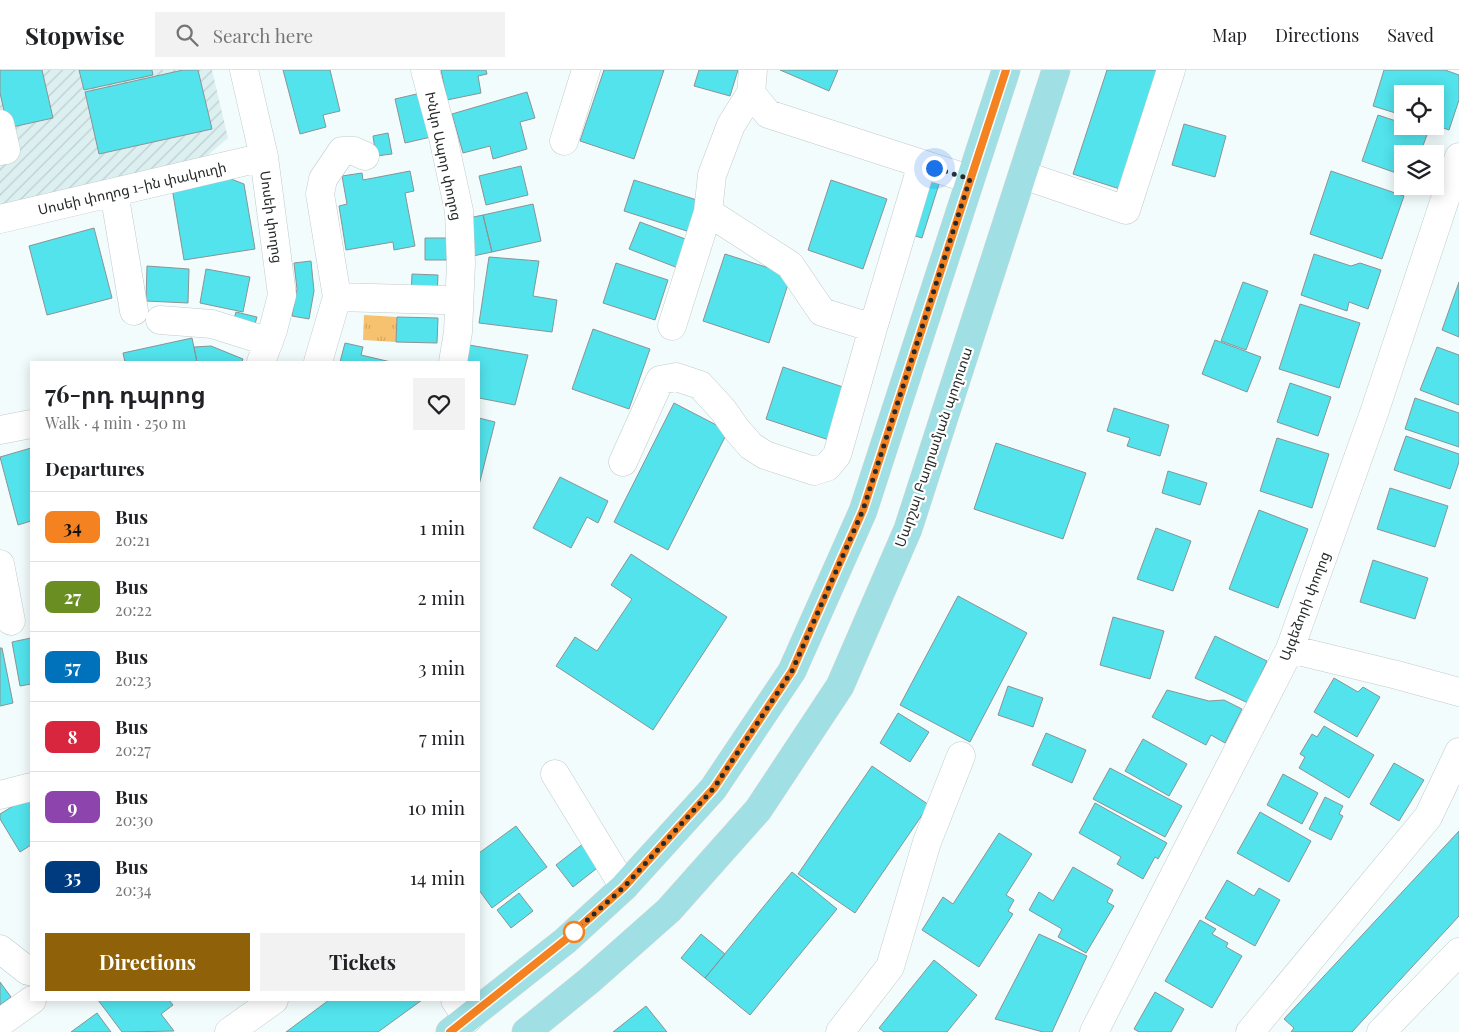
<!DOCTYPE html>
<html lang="en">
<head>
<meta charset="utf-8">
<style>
  body { margin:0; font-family:"Playfair Display","Noto Sans Armenian",serif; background:#f2f2f2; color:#202124; height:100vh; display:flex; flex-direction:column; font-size:19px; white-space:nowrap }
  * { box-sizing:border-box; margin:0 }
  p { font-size:16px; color:#757577 }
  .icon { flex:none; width:28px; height:28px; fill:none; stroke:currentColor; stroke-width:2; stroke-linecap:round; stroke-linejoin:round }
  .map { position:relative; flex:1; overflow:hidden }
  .panel { position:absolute; left:30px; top:291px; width:450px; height:640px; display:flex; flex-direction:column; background:#fff; border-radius:0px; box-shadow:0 2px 12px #0003 }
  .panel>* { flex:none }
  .badge { padding:0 10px; border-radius:8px; font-size:18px; line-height:32px }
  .tools { position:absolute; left:1394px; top:15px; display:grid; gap:10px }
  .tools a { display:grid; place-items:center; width:50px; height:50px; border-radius:0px; background:#fff; box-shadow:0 2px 12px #0003; font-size:25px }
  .you { position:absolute; width:25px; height:25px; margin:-12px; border:4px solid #fff; border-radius:50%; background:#1a73e8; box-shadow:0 0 0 8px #1a73e833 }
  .map>.badge { position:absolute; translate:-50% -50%; box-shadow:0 0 0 2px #fff }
  h2 { padding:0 15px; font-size:19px; line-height:45px }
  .round { display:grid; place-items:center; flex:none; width:52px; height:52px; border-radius:0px; background:#f2f2f2 }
  .headline { display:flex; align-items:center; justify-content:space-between; height:85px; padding:0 15px }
  h1 { font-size:24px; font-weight:700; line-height:38px }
  .cta { display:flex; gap:10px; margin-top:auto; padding:10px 15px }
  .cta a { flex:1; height:58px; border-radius:0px; background:#8f620a; color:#fff; font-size:20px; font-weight:700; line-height:58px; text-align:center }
  .cta a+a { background:#f2f2f2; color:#202124 }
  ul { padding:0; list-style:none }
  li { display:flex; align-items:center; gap:15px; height:70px; padding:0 15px; border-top:1px solid #e0e0e0 }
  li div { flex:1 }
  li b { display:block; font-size:19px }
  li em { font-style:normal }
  li .badge { min-width:55px; font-weight:700; text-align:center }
  header { display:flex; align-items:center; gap:30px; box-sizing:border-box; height:70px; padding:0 25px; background:#fff; border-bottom:1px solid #e0e0e0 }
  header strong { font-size:24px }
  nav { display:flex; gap:28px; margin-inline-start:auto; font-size:18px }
  .search { width:350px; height:45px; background:#f2f2f2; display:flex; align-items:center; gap:12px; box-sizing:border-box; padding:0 18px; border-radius:0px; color:#757577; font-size:19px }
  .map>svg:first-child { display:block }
</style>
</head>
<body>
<header>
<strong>Stopwise</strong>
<div class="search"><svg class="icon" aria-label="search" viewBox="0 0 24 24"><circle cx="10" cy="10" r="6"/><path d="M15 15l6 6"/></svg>Search here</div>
<nav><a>Map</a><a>Directions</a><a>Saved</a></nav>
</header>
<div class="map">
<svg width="1459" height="962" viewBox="0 0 1459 962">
  <defs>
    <pattern id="industrial-furrows" width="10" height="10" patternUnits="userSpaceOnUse" patternTransform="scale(1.25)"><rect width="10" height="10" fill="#ddf0f1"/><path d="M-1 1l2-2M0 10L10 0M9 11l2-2" fill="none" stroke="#bececf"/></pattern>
    <pattern id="grass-tufts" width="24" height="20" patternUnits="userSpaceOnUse" patternTransform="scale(1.25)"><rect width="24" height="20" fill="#f6c270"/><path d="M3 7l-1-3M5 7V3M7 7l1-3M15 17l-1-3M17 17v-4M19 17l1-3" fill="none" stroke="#d3a761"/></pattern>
  </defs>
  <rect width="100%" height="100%" fill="#f3fcfc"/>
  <path fill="url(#industrial-furrows)" d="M0,0H212L228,68L199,93L0,139Z"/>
  <path fill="url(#grass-tufts)" d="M364,245L397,247L396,272L363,270Z"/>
  <path fill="#52e3ec" stroke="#8b9394" d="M0,0H42L53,48L8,58L0,23Z
    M79,0H152L153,5L84,20Z
    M183,0H198L212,59L99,84L85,22Z
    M283,0H330L340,41L323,45L326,57L300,64Z
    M441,0H486L487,4L478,6L481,23L447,30Z
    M604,0H664L634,89L580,71Z
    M699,0H738L730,26L694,16Z
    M780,0H838L829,21Z
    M1107,0H1158L1120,119L1073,104Z
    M1384,0H1445L1459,5V30L1449,60L1435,55V24H1402V45L1373,36Z
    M527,22L535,48L520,52L527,79L493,89L490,76L463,83L452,44Z
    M421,23L431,67L405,73L395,29Z
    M1378,45L1402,53V56H1411L1428,62L1420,84H1402V105L1362,91Z
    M1184,54L1226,66L1215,107L1172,95Z
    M388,63L392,84L376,86L373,66Z
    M521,96L528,125L486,135L479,106Z
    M410,101L414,121L405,123L415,176L394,180L393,172L346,180L339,136L347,134L342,106L362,103L363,110Z
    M1331,101L1404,126L1382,189L1310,164Z
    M231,109L244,114L255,179L184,190L172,118Z
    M922,109L939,114L922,168L905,163Z
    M634,110L700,131L690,162L624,141Z
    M831,110L887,129L863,199L808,180Z
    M533,134L541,171L492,182L483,145Z
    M483,145L492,182L473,186L464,149Z
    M640,152L688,170L678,198L629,179Z
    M94,158L112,228L47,245L29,176Z
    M425,168H449L450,190H425Z
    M725,184L791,205L769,273L703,251Z
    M1314,184L1351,196L1360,193L1381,200L1368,239L1349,232L1347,241L1301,225Z
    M489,187L539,191L533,226L557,230L552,262L479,253Z
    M311,191L314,221L309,249L292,246L297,219L294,193Z
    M616,193L668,210L655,250L603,233Z
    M147,196L189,199L188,233L146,231Z
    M206,199L250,207L243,242L200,233Z
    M412,204L438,205L437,227L411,226Z
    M1243,212L1268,221L1246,280L1221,271Z
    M1459,212V267L1442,260Z
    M1300,234L1360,253L1339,318L1279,299Z
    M236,242L257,247L253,261L232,256Z
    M397,247L438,248L437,273L396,272Z
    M593,259L650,279L629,339L572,319Z
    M192,268L197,292H125L123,283Z
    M1215,270L1261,287L1247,322L1202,304Z
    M345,273L363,277L361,285L391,292H340Z
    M469,275L528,285L515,335L479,328V292H466Z
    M211,276L243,289L242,292H197L194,277Z
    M1437,277L1459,285V335L1420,320Z
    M783,297L849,319L832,371L766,349Z
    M1290,313L1331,327L1318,366L1277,352Z
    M1415,328L1459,343V377L1405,359Z
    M674,333L728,361L668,480L614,452Z
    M1114,338L1169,355L1160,386L1127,376L1130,368L1107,361Z
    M479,348L495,352L479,415Z
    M1406,366L1459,384V392L1450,419L1394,400Z
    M1277,368L1329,384L1312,438L1260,421Z
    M996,373L1086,403L1063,469L974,439Z
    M31,378V451L18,455L0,387Z
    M1168,401L1207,413L1200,435L1162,423Z
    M560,407L608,431L598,453L587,447L571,478L533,458Z
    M1390,418L1448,436L1435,477L1377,459Z
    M1259,440L1308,459L1278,538L1229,519Z
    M1156,458L1191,471L1173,521L1137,509Z
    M631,484L727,547L653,660L556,596L575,567L597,581L632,529L611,515Z
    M1373,490L1428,508L1415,549L1360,532Z
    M958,526L1027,563L970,672L900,635Z
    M1113,547L1164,561L1150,609L1100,595Z
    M1215,566L1267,591L1248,633L1195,608Z
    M31,568V614L20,616L12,572Z
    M0,578H2L13,633L0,636Z
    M1334,608L1358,622L1363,617L1380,627L1357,667L1314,642Z
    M1008,616L1043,628L1033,657L998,645Z
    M1167,620L1209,631L1224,630L1242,639L1225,673L1211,665L1206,675L1152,647Z
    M898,643L929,662L910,692L880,673Z
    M1324,656L1374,685L1349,728L1299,698L1305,687L1300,684L1312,664L1317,667Z
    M1046,663L1086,680L1072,713L1032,695Z
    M1143,669L1187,694L1169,726L1125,701Z
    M1394,693L1424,710L1399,751L1370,734Z
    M872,696L929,735L855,843L798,804Z
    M1110,698L1182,736L1165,767L1093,729Z
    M1283,704L1318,723L1302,754L1267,735Z
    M28,727L31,733V775L20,782L0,749V744Z
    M1325,727L1343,736L1339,744L1343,746L1331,770L1309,759Z
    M1095,733L1167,773L1158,789L1155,787L1143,809L1117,794L1121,787L1079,763Z
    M1260,742L1311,771L1289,812L1237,783Z
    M516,756L547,797L492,838L479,820V783Z
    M1459,761V846L1352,962H1291L1294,958L1284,949Z
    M999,763L1032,784L1006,825L1014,830L1008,841L1013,844L979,897L922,860L943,827L953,834Z
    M584,773L601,795L573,817L556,795Z
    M1073,797L1113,820L1107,832L1114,836L1086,883L1058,867L1062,859L1029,840L1039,822L1053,831Z
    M792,802L837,839L750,945L705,908Z
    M1227,810L1254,826L1259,818L1280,830L1255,876L1205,848Z
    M519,823L533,841L511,858L497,840Z
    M1200,850L1216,859L1212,864L1228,873L1226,877L1242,886L1212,938L1165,911Z
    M701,864L725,884L705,908L681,888Z
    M1039,864L1087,886L1052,962H1043L995,949Z
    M934,890L977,925L947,962H884L879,958Z
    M0,912L11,927L0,935Z
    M1155,922L1184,939L1171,962H1139L1134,959Z
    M98,930H169L173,935L161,944L174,961L122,962Z
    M329,930H422L378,962H286Z
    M646,936L667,962H613Z
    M97,943L111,962H71Z"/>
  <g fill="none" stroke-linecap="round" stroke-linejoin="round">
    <g stroke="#c2cacb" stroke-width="29">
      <path id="minor" d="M244,0L264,87L282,225L273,260L261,292
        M425,0L443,67L459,141L461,193L458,262L453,292
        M753,0L751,23L768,44L969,109
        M0,54L6,80L0,81
        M564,71L586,0
        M1023,105L1126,140L1171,0
        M114,122L134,241
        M708,142L790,195L822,242L873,258L922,94
        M0,149L264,87
        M337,227L443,230
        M160,250L212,254L269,272
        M672,256L708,142L712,105L731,55L751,23
        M318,292L337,227L320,124L323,109L342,81H354L365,86
        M0,360L31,354
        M623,392L660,310L676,307L700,315L723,340L737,360L751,376L765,385L814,401L827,397L837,385L873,258
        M0,494L11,551
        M1290,579L1397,605L1459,622
        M555,704L624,817
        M0,725L31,717
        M0,879L28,901
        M455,930L468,949
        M0,953L32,930
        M229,962L274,930
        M840,962L890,897L927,772L961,686
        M1094,962L1290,579L1374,343L1459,87
        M1250,962L1428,747L1459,682
        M1381,962L1459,882"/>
    </g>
    <g stroke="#d8d9d9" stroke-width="29">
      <path id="major" d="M450,962L565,871L624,817L713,719L792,601L863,441L1006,0
        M526,962L590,910L669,840L758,740L840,616L908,459L1056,0"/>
    </g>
    <use href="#minor" stroke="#fff" stroke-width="28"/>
    <use href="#major" stroke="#a0dfe3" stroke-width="28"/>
  </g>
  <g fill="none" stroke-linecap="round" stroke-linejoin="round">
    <g stroke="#fff" stroke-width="11">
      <path id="line" d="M450,962L565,870L624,817L714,718L792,601L863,440L1006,0"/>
    </g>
    <use href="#line" stroke="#f58220" stroke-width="8"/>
    <path stroke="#272a2a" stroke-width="5" stroke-dasharray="0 9" d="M574,862L624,817L714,718L792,601L863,440L970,109L934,98"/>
  </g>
  <circle fill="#fff" stroke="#f58220" stroke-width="2.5" cx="574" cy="862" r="10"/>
  <g text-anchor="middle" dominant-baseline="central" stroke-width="4.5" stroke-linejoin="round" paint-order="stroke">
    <g font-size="14" fill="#272a2a" stroke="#fff">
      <text transform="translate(444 86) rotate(78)">Խնկո Ապոր փողոց</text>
      <text transform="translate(132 118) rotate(-13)">Սոսեի փողոց 1-ին փակուղի</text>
      <text transform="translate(272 147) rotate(82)">Սոսեի փողոց</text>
      <text transform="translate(933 377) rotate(-71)">Մարշալ Բաղրամյան պողոտա</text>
      <text transform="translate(1304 536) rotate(-69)">Այգեձորի փողոց</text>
    </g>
  </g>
</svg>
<div class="tools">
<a><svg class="icon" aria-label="locate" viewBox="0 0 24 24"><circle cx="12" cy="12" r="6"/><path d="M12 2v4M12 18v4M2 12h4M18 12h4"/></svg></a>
<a><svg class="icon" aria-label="layers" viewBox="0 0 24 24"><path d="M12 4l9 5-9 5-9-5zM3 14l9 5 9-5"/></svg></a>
</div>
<div class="you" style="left:934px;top:98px"></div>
<section class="panel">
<div class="headline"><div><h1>76-րդ դպրոց</h1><p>Walk · 4 min · 250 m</p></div><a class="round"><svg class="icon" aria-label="heart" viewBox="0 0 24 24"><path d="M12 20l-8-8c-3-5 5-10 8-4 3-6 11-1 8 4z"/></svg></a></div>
<h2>Departures</h2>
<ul>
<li><span class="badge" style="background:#f58220;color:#111">34</span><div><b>Bus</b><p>20:21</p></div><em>1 min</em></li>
<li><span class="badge" style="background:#6b8e23;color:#fff">27</span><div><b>Bus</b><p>20:22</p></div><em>2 min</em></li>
<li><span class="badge" style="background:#0072bc;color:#fff">57</span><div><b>Bus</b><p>20:23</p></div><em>3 min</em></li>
<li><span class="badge" style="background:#d7263d;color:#fff">8</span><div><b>Bus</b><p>20:27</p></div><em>7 min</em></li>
<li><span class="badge" style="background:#8e44ad;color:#fff">9</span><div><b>Bus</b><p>20:30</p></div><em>10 min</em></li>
<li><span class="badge" style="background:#003b80;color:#fff">35</span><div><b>Bus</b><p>20:34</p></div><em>14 min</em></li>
</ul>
<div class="cta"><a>Directions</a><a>Tickets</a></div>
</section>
</div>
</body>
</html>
